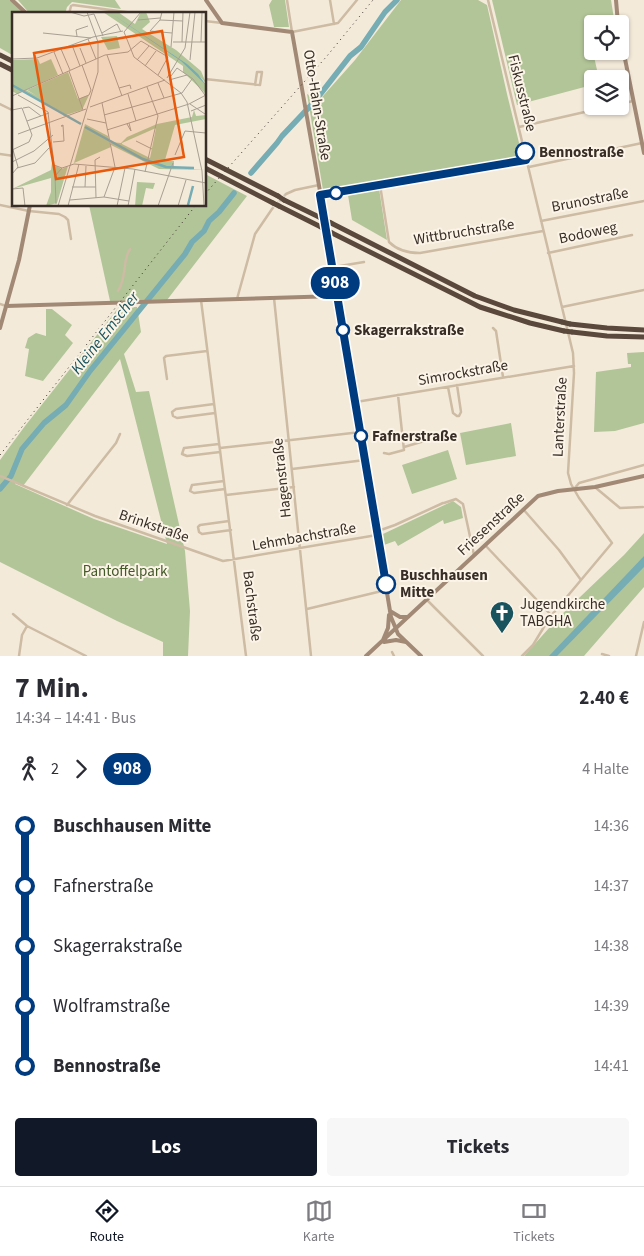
<!DOCTYPE html>
<html lang="de">
<head>
<meta charset="utf-8">
<style>
  body { margin:0; font-family:"Source Sans 3",sans-serif; background:#f7f7f7; color:#2b2b33; height:100vh; display:flex; flex-direction:column; font-size:19px; white-space:nowrap }
  * { box-sizing:border-box; margin:0 }
  p { font-size:16px; color:#7c7c81 }
  .icon { flex:none; width:28px; height:28px; fill:none; stroke:currentColor; stroke-width:2; stroke-linecap:round; stroke-linejoin:round }
  .map { position:relative; height:656px; overflow:hidden }
  .side { display:flex; flex-direction:column; background:#fff; flex:1 }
  .side>* { flex:none }
  .badge { padding:0 10px; border-radius:16px; font-size:18px; line-height:32px }
  .fabs { position:absolute; left:584px; top:15px; display:grid; gap:10px }
  .fabs a { display:grid; place-items:center; width:45px; height:45px; border-radius:5px; background:#fff; box-shadow:0 1px 4px #0004; font-size:25px }
  .map>.badge { position:absolute; translate:-50% -50%; box-shadow:0 0 0 2px #fff }
  .legs { display:flex; align-items:center; gap:8px; height:55px; padding:0 15px; font-size:16px }
  .legs p { margin-inline-start:auto }
  .overview { display:flex; align-items:center; justify-content:space-between; height:85px; padding:0 15px }
  h1 { font-size:28px; font-weight:700; line-height:38px }
  .cta { display:flex; gap:10px; margin-top:auto; padding:10px 15px }
  .cta a { flex:1; height:58px; border-radius:5px; background:#111827; color:#fff; font-size:20px; font-weight:700; line-height:58px; text-align:center }
  .cta a+a { background:#f7f7f7; color:#2b2b33 }
  ul { padding:0 15px; list-style:none }
  li { display:flex; align-items:center; gap:18px; height:60px; font-size:19px }
  li i { display:grid; place-items:center; width:8px; height:100%; margin:0 6px; background:currentColor }
  li i::after { content:''; width:12px; height:12px; margin:-6px; border:4px solid; border-radius:50%; background:#fff }
  li p { margin-inline-start:auto }
  li:first-child i { background:linear-gradient(#0000 50%,currentColor 0) }
  li:last-child i { background:linear-gradient(currentColor 50%,#0000 0) }
  .tabs { display:flex; justify-content:space-around; align-items:center; height:70px; border-top:1px solid #e1e1e2; background:#fff; font-size:14px; color:#7c7c81 }
  .tabs a { display:grid; justify-items:center; gap:2px }
  .tabs .active { color:#111827 }
  .map>svg:first-child { display:block }
</style>
</head>
<body>
<div class="map">
<svg width="644" height="656" viewBox="0 0 644 656">
  <rect width="100%" height="100%" fill="#f4eada"/>
  <path fill="#b2c598" fill-rule="evenodd" d="M0,0H11L24,14H14V56L0,48Z
    M18,0H115L121,9L72,2L67,7L65,14H30Z
    M272,0H285L289,27H274L269,5Z
    M401,0H478L487,5L507,94L522,155L519,159L378,182L387,240L352,220L348,195H345L343,189L326,191L323,190L307,94L311,96L315,105L355,60Z
    M492,0H611L614,19L587,25L599,79H592V85L517,105Z
    M205,174L247,196L167,300L110,301L89,205H205Z
    M119,307H137L141,332L124,354L136,392L149,391L185,551L190,611L188,656H163V642L117,621L0,562V460L25,426ZM120,359L167,544L94,519L15,484V482L23,486Z
    M46,309H52L72,325L65,335L73,343L43,381L25,376L29,349L25,348L28,338L36,333L46,336Z
    M644,352V423L615,431L594,432L596,372L631,367V364H628L627,353Z
    M511,423L516,456L466,465L460,433Z
    M448,450L457,479L412,494L402,465Z
    M453,501L461,507L463,518L444,524L443,520L398,546L395,541L384,545L383,534Z
    M644,533V587L584,656H524L558,618L624,555Z"/>
  <path fill="#76acb4" d="M644,556V567L557,656H549Z"/>
  <g fill="none" stroke-linecap="round" stroke-linejoin="round">
    <path stroke="#76acb4" stroke-width="5.5" d="M251,173L277,143L282,136L315,101L350,56L361,47L385,12L397,0
      M0,489L11,476L22,449L44,423L66,405L90,371L185,254L192,242L204,231L209,221L219,212L234,193"/>
    <path stroke="#cec4b6" stroke-width="2.5" stroke-dasharray="2.5 1" stroke-linecap="butt" d="M272,209L286,194"/>
    <path stroke="#cec4b6" stroke-width="4" stroke-dasharray="4 2" stroke-linecap="butt" d="M324,214L328,236"/>
    <path stroke="#cdbba4" stroke-width="2.5" d="M287,0L292,32L338,23L357,0
      M330,0L334,24
      M488,0L573,353L574,373L568,473L571,484L579,498L612,543L550,617L533,645L522,656
      M69,14L71,6L73,5L141,14
      M205,21L222,23
      M205,79L260,85L262,72H257L255,85
      M0,104L14,111
      M620,104L633,101
      M519,127L611,106
      M0,154L14,156
      M529,167L642,143
      M380,185L389,242C397,250 409,253 420,253L543,231
      M286,194L295,190L319,185
      M321,195L526,160
      M0,205L29,211L59,214L65,217L68,220L71,239
      M541,221L644,201
      M548,253L632,235
      M334,267L364,262
      M118,291C127,278 122,261 130,249
      M274,298L311,656
      M237,299L255,234L272,209
      M201,300L246,656
      M0,304L6,306
      M562,307L644,290
      M493,328L496,331L503,377
      M167,379L164,358L166,356L207,351
      M448,387L453,413L457,416H459L461,412L457,385
      M356,402L574,366
      M214,404L176,409L172,412L173,416L177,418L215,413
      M219,444L184,448L182,454L187,456L220,452
      M404,447L431,439L438,441
      M220,448L361,432
      M384,453L389,454L404,450L398,395
      M292,469L365,460
      M0,476L95,516L223,561L377,535
      M224,481L192,485L190,491L194,493L225,489
      M596,488L620,508L643,507
      M574,489L579,483L644,465
      M226,495L294,487
      M444,503L456,499L463,504L474,555
      M67,505L116,443L120,434
      M523,509L559,550L581,580
      M229,521L200,525L198,527L199,532L202,534L231,530
      M378,531L395,525L443,503
      M485,545L551,615
      M427,600L483,656
      M307,609L386,590
      M13,614L27,626L86,656
      M392,652L394,656
      M602,654L609,656
      M19,656L22,635L27,626
      M636,656L644,622"/>
    <path stroke="#a18976" stroke-width="4" d="M12,0L27,14
      M206,0L222,23L292,32L324,214
      M616,0L618,24
      M620,34L644,153
      M328,236L391,617L398,634L421,656
      M6,306L337,296
      M0,328L19,260L30,205
      M390,611L400,617H408
      M383,640L388,628L389,615
      M384,642L396,640L406,642
      M366,656L538,496L558,491L595,487L644,476"/>
    <path stroke="#5a483d" stroke-width="5" d="M0,55L14,62
      M0,64L14,71
      M205,159L278,196
      M205,168L273,203
      M284,200L319,217
      M279,206L321,227
      M331,223L475,296L514,310L562,322
      M332,233L480,307L530,323L564,331
      M570,324L607,328L644,330
      M572,332L607,336L644,337"/>
    <path stroke="#382e27" stroke-width="1" stroke-dasharray="1 4" stroke-linecap="butt" d="M205,194L327,56L373,0
      M0,455L196,205"/>
    <path stroke="#5a483d" stroke-width="5" d="M278,196L284,200
      M273,203L279,206
      M319,217L331,223
      M321,227L332,233
      M562,322L570,324
      M564,331L572,332"/>
  </g>
  <g fill="none" stroke-linecap="round" stroke-linejoin="round">
    <g stroke="#fff" stroke-width="11">
      <path id="line-1" d="M386,584L320,195L526,160L525,152"/>
    </g>
    <use href="#line-1" stroke="#003b80" stroke-width="8"/>
  </g>
  <defs>
    <g id="church-pin" transform="scale(1.25)"><path d="M0 17L-7.5 6A9.5 9.5 0 1 1 7.5 6Z" fill="#18535e" stroke="#fbf4e7"/><path d="M-1.2-6h2.4v3.5h3.3v2.4h-3.3V6h-2.4V-.1h-3.3v-2.4h3.3Z" fill="#fff"/></g>
  </defs>
  <g fill-rule="evenodd">
    <use href="#church-pin" x="502" y="613"/>
  </g>
  <g fill="#fff" stroke="#003b80" stroke-width="2.5">
    <circle cx="525" cy="152" r="9"/>
    <circle cx="336" cy="193" r="6"/>
    <circle cx="343" cy="330" r="6"/>
    <circle cx="361" cy="436" r="6"/>
    <circle cx="386" cy="584" r="9"/>
  </g>
  <g text-anchor="middle" dominant-baseline="central" stroke-width="4" stroke-linejoin="round" paint-order="stroke">
    <g font-size="15" fill="#382e27" stroke="#fbf4e7">
      <text transform="translate(522 93) rotate(76)">Fiskusstraße</text>
      <text transform="translate(317 105) rotate(81)">Otto-Hahn-Straße</text>
      <text transform="translate(590 200) rotate(-11)">Brunostraße</text>
      <text transform="translate(464 232) rotate(-9)">Wittbruchstraße</text>
      <text transform="translate(588 233) rotate(-12)">Bodoweg</text>
      <text transform="translate(463 373) rotate(-10)">Simrockstraße</text>
      <text transform="translate(560 417) rotate(-87)">Lanterstraße</text>
      <text transform="translate(282 478) rotate(-96)">Hagenstraße</text>
      <text transform="translate(491 524) rotate(-43)">Friesenstraße</text>
      <text transform="translate(154 526) rotate(19)">Brinkstraße</text>
      <text transform="translate(304 537) rotate(-10)">Lehmbachstraße</text>
      <text transform="translate(252 606) rotate(83)">Bachstraße</text>
    </g>
    <g font-size="15" font-weight="bold" fill="#382e27" stroke="#fbf4e7" text-anchor="start">
      <text x="539" y="152">Bennostraße</text>
      <text x="354" y="330">Skagerrakstraße</text>
      <text x="372" y="436">Fafnerstraße</text>
      <text x="400" y="575">Buschhausen<tspan x="400" dy="17">Mitte</tspan></text>
    </g>
    <g font-size="15" fill="#435928" stroke="#fbf4e7">
      <text x="125" y="571">Pantoffelpark</text>
    </g>
    <g font-size="15" fill="#382e27" stroke="#fbf4e7" text-anchor="start">
      <text x="520" y="604">Jugendkirche<tspan x="520" dy="17">TABGHA</tspan></text>
    </g>
    <g font-size="16" font-style="italic" fill="#18535e" stroke="#fbf4e7">
      <text transform="translate(105 333) rotate(-52)">Kleine Emscher</text>
    </g>
  </g>
  <g transform="translate(12 12)">
    <rect width="194" height="194" fill="#f4eada"/>
    <path d="M91,0H106L123,12L129,0H134L138,10L130,17L164,38L189,59L194,71L184,61L194,73V82L171,60V54ZM105,24L108,36L96,38L89,25ZM26,47L28,52L39,47L46,63L14,78L25,84L15,78L56,60L66,87L77,83L70,98L51,104L53,102L12,79L5,82L0,79V48ZM182,98L184,104L194,103V107L163,113L153,148L162,149V156L194,158L147,157L99,133V130L109,131L115,125L145,112L180,105ZM144,116L138,146L110,132V131ZM73,112L96,124L99,135L62,151ZM41,143L42,153L50,157L56,154L45,191L34,194L39,180V166L0,177L39,158ZM125,170L143,171L141,177L134,176L130,194H123Z" fill="#b2c598" fill-rule="evenodd"/>
    <path d="M97,0L175,52L186,62L194,73L169,49Z" fill="#76acb4"/>
    <path fill="none" stroke="#76acb4" stroke-width="2.5" d="M0,73L69,112M73,115L131,147L154,155L182,156M176,193L181,174"/>
    <path fill="none" stroke="#a99f92" stroke-width="1" d="M58,0L72,4L82,2L91,24M129,0L112,20L122,45L169,81L175,90L190,159L192,194M126,8L148,6M148,8L171,9M138,19L160,21M138,19L148,8L150,0M31,21L79,26M90,21L105,12L109,20M65,24L64,18L76,14M76,27L84,47M161,30H194M170,30L171,0M189,30L190,0M60,33L68,54M159,35L162,0M68,36L74,51M49,37L58,58M42,40L51,62M95,43L110,84M0,47L25,46L81,25L111,19M125,48L137,34M178,48L183,0M133,54L144,39M57,59L71,98M159,64L165,56L181,67L193,83M155,66L173,36L178,0M157,68L175,63M146,71L152,86M107,76L118,73L119,77M116,82L124,109M6,83L36,100L42,153L50,156M0,84L93,43L116,40L129,29L156,45L146,63M67,87L77,83L79,78L70,53M90,91L103,155L92,185M178,92L193,102M78,95L153,68M11,96L17,95L29,104M0,98L10,96L20,123L17,130L0,138M179,99L194,93M92,103L170,81L180,67M75,107L94,111M15,109L37,101M115,112L119,119L117,111M95,118L177,92L194,83M6,122L74,97M124,129L140,137M41,130L52,129L51,113L49,114H51M163,143L173,119L194,121M0,150L22,139L41,123M5,156L23,151L37,136M133,160L146,104L135,75M0,162L6,155L1,138M60,175H84M73,175L74,154M0,177L11,176L13,194M84,186L83,148L88,145M58,188L92,185L117,189M44,192L43,164L50,156L62,152L121,157L194,171M46,194L86,60V30L75,0M56,194L67,152M105,194L113,156M116,194L123,157M146,194L161,151M166,194L174,168"/>
    <path fill="#e8590c" fill-opacity="0.15" stroke="#e8590c" stroke-width="2.5" d="M150,19L172,145L44,167L22,41Z"/>
    <rect width="194" height="194" fill="none" stroke="#382e27" stroke-width="2.5"/>
  </g>
</svg>
<div class="fabs">
<a><svg class="icon" aria-label="locate" viewBox="0 0 24 24"><circle cx="12" cy="12" r="6"/><path d="M12 2v4M12 18v4M2 12h4M18 12h4"/></svg></a>
<a><svg class="icon" aria-label="layers" viewBox="0 0 24 24"><path d="M12 4l9 5-9 5-9-5zM3 14l9 5 9-5"/></svg></a>
</div>
<b class="badge" style="left:335px;top:283px;background:#003b80;color:#fff">908</b>
</div>
<section class="side">
<div class="overview"><div><h1>7 Min.</h1><p>14:34 – 14:41 · Bus</p></div><b>2.40 €</b></div>
<div class="legs"><svg class="icon" aria-label="walk" viewBox="0 0 24 24"><circle cx="13" cy="4" r="2"/><path d="M13 8l-2 6 4 7M11 14l-3 7M7 12l3-4h3l4 4"/></svg>2<svg class="icon" aria-label="forward" viewBox="0 0 24 24"><path d="M9 5l7 7-7 7"/></svg><b class="badge" style="background:#003b80;color:#fff">908</b><p>4 Halte</p></div>
<ul>
<li><i style="color:#003b80"></i><b>Buschhausen Mitte</b><p>14:36</p></li>
<li><i style="color:#003b80"></i><span>Fafnerstraße</span><p>14:37</p></li>
<li><i style="color:#003b80"></i><span>Skagerrakstraße</span><p>14:38</p></li>
<li><i style="color:#003b80"></i><span>Wolframstraße</span><p>14:39</p></li>
<li><i style="color:#003b80"></i><b>Bennostraße</b><p>14:41</p></li>
</ul>
<div class="cta"><a>Los</a><a>Tickets</a></div>
</section>
<nav class="tabs">
<a class="active"><svg class="icon" aria-label="directions" viewBox="0 0 24 24"><path d="M12 3l9 9-9 9-9-9zM9 14v-3h6M13 9l2 2-2 2"/></svg>Route</a>
<a><svg class="icon" aria-label="map" viewBox="0 0 24 24"><path d="M3 6l6-2 6 2 6-2v14l-6 2-6-2-6 2zM9 4v14M15 6v14"/></svg>Karte</a>
<a><svg class="icon" aria-label="tickets" viewBox="0 0 24 24"><path d="M3 7h18v10H3zM15 7v10"/></svg>Tickets</a>
</nav>
</body>
</html>
